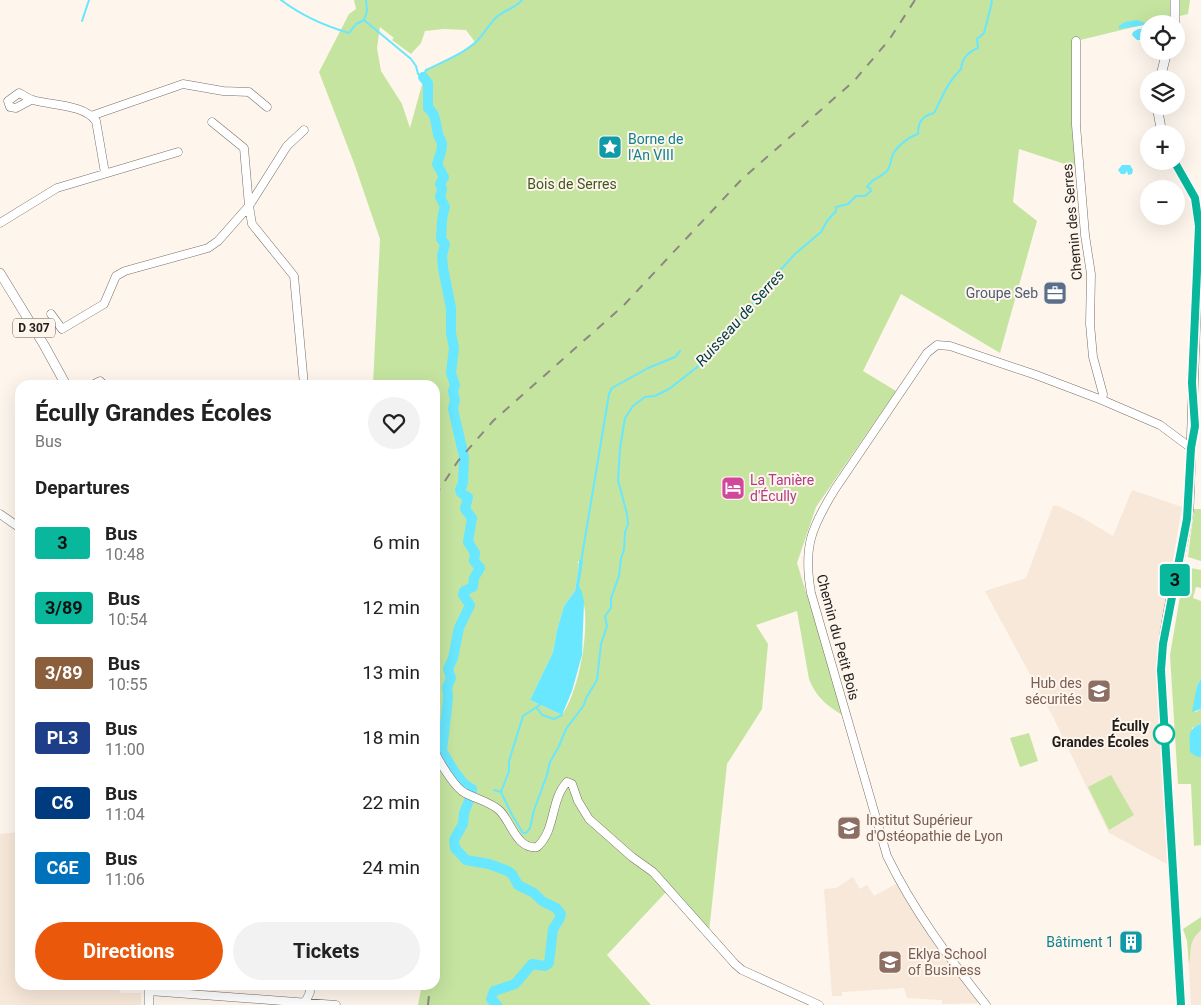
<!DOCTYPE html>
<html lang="en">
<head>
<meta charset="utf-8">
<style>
  body { margin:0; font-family:Roboto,sans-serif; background:#f2f2f2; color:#222; height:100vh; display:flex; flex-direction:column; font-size:19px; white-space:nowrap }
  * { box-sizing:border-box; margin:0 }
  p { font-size:16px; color:#767676 }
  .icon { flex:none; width:28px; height:28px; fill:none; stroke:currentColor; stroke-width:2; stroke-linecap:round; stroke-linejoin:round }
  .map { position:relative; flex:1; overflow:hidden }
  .sheet { position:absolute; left:15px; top:380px; width:425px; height:610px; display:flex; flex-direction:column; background:#fff; border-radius:15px; box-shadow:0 5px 20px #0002 }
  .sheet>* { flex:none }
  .badge { padding:0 10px; border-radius:4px; font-size:18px; line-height:32px }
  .controls { position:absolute; left:1140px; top:15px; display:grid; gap:10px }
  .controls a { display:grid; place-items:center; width:45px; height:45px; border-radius:50%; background:#fff; box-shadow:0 5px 20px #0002; font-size:25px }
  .map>.badge { position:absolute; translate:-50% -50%; box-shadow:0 0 0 2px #fff }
  h2 { padding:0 20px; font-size:19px; line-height:45px }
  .round { display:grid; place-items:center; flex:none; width:52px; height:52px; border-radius:26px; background:#f2f2f2 }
  .head { display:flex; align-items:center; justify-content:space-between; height:85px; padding:0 20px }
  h1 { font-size:24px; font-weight:700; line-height:38px }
  .action { display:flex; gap:10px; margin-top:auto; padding:10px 20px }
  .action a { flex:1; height:58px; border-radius:30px; background:#ea580c; color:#fff; font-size:20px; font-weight:700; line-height:58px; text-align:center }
  .action a+a { background:#f2f2f2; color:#222 }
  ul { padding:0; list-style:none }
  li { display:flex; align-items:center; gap:15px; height:65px; padding:0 20px }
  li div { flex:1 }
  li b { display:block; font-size:19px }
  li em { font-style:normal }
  li .badge { min-width:55px; font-weight:700; text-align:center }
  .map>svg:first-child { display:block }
</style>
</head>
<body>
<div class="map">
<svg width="1201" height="1005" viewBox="0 0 1201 1005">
  <rect width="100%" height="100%" fill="#fef5ec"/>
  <path fill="#f7e8d9" d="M1132,490L1182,507L1157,652L1167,864L1109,833L1053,717L985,591L1026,578L1053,506L1056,505L1081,517L1113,536Z
    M20,832V985H117L121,993H141V1005H0V834Z
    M853,877L860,889L867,885L874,896L896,884L932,939L979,1003L942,1004V1000L907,998L904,988L842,992V996H832L824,889L836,888Z
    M1201,924V1005H1191L1187,933Z"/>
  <path fill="#c5e4a0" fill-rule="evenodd" d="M354,0H1190L1188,14L1076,41L1080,169L1019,149L1013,202L1037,221L1000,353L901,294L863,371L896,391L816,507L797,563L844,716C827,706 816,697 809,679L797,611L756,625L768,644L762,709L727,764L709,932L666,892L607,955L651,1005H418L422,985H435V385H373L380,239L354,163L319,72L349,14L356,9ZM380,27L394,38L392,40L411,54L421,43L425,31L444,29L466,30L475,42L465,50L426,70L410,128L402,104L381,71L377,48ZM578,561H582C581,569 578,580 579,588C581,596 584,602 585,611C587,641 579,690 562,715L530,700L553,652L557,630L564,606L575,591L579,565Z
    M1194,509H1201V561L1188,557Z
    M1185,567L1201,570V588L1196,587L1193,598L1201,601V678L1197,686L1195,712L1201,709V724L1192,728L1199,757H1201V845L1194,846L1191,784H1178L1170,655Z
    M1029,733L1038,761L1020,767L1010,738Z
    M1111,775L1134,815L1109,830L1088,787Z
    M1201,917V930C1187,943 1192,951 1189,964L1187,941L1183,929Z"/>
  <path fill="#68e7fe" d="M1137,20L1145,23V25L1119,29V26L1125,22Z
    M1149,28V39L1147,40H1137L1132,35L1133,32L1138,29Z
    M1122,165H1130L1133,170L1132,174L1128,175L1127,171L1125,174H1121L1118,170Z
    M581,559L583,561L579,586L582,592L584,602L582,655L572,691L562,715L530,700L553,652L557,630L564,606L575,591L579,565V560Z
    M1201,678V709L1192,712L1197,686Z
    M1201,724V757C1196,757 1194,755 1190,752C1190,738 1186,729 1201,724Z"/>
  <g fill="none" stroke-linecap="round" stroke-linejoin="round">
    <path stroke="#68e7fe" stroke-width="2" d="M281,0C302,16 325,26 349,33L356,24L364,20
      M364,20L411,59L416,66L418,74L423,77L426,70C443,62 463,54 477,41C485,33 490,22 499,15C507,9 516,8 522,0
      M364,20L367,11L366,0
      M82,21L89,0
      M581,562L609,394L612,388L648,368L675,357L680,351
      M537,708L542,715L554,719L562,715
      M494,790L501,792L512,815L523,833H526L530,828L534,810L547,775L550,762L559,746L566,729L584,705L586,698L597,680L601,644L607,626L605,616L611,608V598L619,576L621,558L624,550L625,532L628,524L627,514L618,480L620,448L625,418L633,406L645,397L655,396L669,389L705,361L723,338L730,333L743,317L746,309L754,303L763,289L795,254L821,232L827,221L836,211V207L848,204L856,196H865L871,191L870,188L867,187C871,179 879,178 886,172C891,167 890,163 892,157C894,148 910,136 918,134C918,122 922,116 934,113C943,96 946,84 961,69C962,59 968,52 978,48L977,39L984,33L992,2L991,0
      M501,792L509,771V761L523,716L541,704"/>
    <path stroke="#68e7fe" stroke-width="10" d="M423,77L428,83V108C438,116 435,127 439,137C441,141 442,140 442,145C442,151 439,158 437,164L444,177L440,184L442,189L440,197L445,207C441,216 442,229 441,239L445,244L442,255L443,268L451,308V333L454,348L451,373L455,385L453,391L455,400L453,409L464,457L463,483L460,490L461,493L468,497L465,509L472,518L468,542L475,553L474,561L480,568L474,578L473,587L464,591L463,595L470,605L459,628L453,658L448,669L451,678L447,687L448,698L442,751L454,771L464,784L472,789V793L464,813L463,824L454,840L455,848L466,860L489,864L508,871L512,874L518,885L534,893L542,901L556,908L561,914L559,920L553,929L549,963L545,966L532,964L515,984L494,991L491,999L497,1005"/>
    <g stroke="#787068" stroke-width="9">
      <path id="minor" d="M1076,41V125L1085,235L1091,274L1090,324L1093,357L1103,394L1102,400
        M31,100L16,108L10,107L8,101L19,93C24,95 28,99 33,100C53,106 83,104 96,121L105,173
        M91,116L183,84L223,91L249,92L267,107
        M0,223L57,188L178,152
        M51,314L62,329L104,304L116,276L125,271L208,248L218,241L249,206L244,148L212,122
        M92,385L100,381L104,385
        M304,385L294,276L252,224L249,206L287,146L304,130
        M0,514L20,528
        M435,752C439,762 456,789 465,793C476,799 491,802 500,811C511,822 517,850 537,847C556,831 550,800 567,782L572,784L578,801L589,819L632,857L653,872L735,964L742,970L819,1005
        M149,991L336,1005
        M305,1003L310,992L309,985
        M986,1005C949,958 913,910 887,856L811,593C803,547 811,528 835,489L927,353L937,345L950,346L1036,375L1102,400L1160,425L1191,448"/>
    </g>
    <g stroke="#787068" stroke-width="10">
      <path id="major" d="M1175,24V0
        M1160,79L1167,51
        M1157,106L1162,134
        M1174,161L1195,198L1199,226L1189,507C1182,562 1163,615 1161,670L1181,1005
        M0,273L44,345L66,385
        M149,985V1005"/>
    </g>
    <use href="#minor" stroke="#fff" stroke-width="8"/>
    <use href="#major" stroke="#fff" stroke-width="9"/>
    <path stroke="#8d8781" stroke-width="2" stroke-dasharray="9 9" stroke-linecap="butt" d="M435,496L458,461L493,421L623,306L742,179L854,81L889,40L915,0
      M428,1005L430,985"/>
  </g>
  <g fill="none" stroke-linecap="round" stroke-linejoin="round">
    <g stroke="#fff" stroke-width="11">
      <path id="line" d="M1174,161L1195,198L1199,226L1192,383L1195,426L1191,448L1187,519L1163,644L1161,670L1181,1005"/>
    </g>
    <use href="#line" stroke="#08b79c" stroke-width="8"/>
  </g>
  <defs>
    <g id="sight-square" transform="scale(1.25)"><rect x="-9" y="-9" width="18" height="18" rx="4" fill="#0f9aa8" stroke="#fef5ec"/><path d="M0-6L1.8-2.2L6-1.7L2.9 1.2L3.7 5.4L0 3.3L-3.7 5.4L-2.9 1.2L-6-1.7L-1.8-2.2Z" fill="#fff"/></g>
    <g id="office-square" transform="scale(1.25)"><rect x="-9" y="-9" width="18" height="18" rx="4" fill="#5c6f8a" stroke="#fef5ec"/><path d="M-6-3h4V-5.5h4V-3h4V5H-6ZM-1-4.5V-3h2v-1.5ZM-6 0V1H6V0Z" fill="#fff"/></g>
    <g id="hotel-square" transform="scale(1.25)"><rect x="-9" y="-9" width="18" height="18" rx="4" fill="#d1479c" stroke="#fef5ec"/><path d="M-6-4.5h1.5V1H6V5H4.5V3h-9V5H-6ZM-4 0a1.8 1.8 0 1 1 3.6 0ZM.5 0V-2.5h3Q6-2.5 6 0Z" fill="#fff"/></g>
    <g id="university-square" transform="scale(1.25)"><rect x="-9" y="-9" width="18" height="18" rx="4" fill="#8d6e63" stroke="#fef5ec"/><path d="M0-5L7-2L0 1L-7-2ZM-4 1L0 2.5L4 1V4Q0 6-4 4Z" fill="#fff"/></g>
    <g id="building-square" transform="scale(1.25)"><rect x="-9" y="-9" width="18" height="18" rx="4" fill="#0f9aa8" stroke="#fef5ec"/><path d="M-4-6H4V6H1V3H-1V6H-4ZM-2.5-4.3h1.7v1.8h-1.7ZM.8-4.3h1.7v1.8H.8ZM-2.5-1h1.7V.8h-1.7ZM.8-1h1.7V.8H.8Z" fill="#fff"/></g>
  </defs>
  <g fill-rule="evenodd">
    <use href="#sight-square" x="610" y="147"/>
    <use href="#office-square" x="1055" y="293"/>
    <use href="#hotel-square" x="733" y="488"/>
    <use href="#university-square" x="1099" y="691"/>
    <use href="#university-square" x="849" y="828"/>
    <use href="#building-square" x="1131" y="942"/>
    <use href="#university-square" x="890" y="962"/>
  </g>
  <circle fill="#fff" stroke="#08b79c" stroke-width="2.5" cx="1164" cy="734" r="10"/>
  <g text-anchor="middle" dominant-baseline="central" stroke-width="4" stroke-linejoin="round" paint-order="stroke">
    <rect fill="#fef5ec" stroke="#635e5a" stroke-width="1" x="13" y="318.5" width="42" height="19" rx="4"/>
    <g font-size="12" font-weight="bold" fill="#211e1b">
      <text x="34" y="328">D 307</text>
    </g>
    <g font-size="14" fill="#0d838f" stroke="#fef5ec" text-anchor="start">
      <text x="628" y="139">Borne de<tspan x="628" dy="16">l'An VIII</tspan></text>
      <text x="1114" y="942" text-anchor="end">Bâtiment 1</text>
    </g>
    <g font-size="14" fill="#41581e" stroke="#fef5ec">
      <text x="572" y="184">Bois de Serres</text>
    </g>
    <g font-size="14" fill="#211e1b" stroke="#fef5ec">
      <text transform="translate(1072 222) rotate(-95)">Chemin des Serres</text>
      <text transform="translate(838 637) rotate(75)">Chemin du Petit Bois</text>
    </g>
    <g font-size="14" fill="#4e5e75" stroke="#fef5ec" text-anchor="end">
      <text x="1038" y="293">Groupe Seb</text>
    </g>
    <g font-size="14" fill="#b23c85" stroke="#fef5ec" text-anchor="start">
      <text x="750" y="480">La Tanière<tspan x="750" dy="16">d'Écully</tspan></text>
    </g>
    <g font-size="14" fill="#785e54" stroke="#fef5ec" text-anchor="start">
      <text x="1082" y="683" text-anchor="end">Hub des<tspan x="1082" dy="16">sécurités</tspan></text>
      <text x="866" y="820">Institut Supérieur<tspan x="866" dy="16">d'Ostéopathie de Lyon</tspan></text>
      <text x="908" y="954">Eklya School<tspan x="908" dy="16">of Business</tspan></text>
    </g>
    <g font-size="14" font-weight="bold" fill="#211e1b" stroke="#fef5ec" text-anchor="end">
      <text x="1149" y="726">Écully<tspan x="1149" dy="16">Grandes Écoles</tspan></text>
    </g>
    <g font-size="15" font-style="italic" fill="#024049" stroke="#fef5ec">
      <text transform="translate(740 318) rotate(-48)">Ruisseau de Serres</text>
    </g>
  </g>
</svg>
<div class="controls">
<a><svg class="icon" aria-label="locate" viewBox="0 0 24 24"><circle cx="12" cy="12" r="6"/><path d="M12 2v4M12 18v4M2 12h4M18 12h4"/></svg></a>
<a><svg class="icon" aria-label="layers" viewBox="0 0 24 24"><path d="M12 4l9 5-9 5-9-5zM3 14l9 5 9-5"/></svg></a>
<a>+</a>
<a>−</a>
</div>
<b class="badge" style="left:1175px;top:580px;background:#08b79c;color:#111">3</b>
<section class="sheet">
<div class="head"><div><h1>Écully Grandes Écoles</h1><p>Bus</p></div><a class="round"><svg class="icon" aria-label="heart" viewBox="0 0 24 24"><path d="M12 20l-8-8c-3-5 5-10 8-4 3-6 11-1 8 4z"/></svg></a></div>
<h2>Departures</h2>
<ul>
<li><span class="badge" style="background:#08b79c;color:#111">3</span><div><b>Bus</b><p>10:48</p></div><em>6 min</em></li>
<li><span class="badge" style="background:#08b79c;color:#111">3/89</span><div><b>Bus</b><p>10:54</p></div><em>12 min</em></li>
<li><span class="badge" style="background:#8b5e3c;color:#fff">3/89</span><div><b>Bus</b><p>10:55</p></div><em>13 min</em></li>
<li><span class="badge" style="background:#1e3e89;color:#fff">PL3</span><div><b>Bus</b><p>11:00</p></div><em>18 min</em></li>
<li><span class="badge" style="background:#003b80;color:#fff">C6</span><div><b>Bus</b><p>11:04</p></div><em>22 min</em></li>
<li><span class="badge" style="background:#0072bc;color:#fff">C6E</span><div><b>Bus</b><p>11:06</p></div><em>24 min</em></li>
</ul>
<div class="action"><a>Directions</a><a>Tickets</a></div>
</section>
</div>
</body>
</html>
